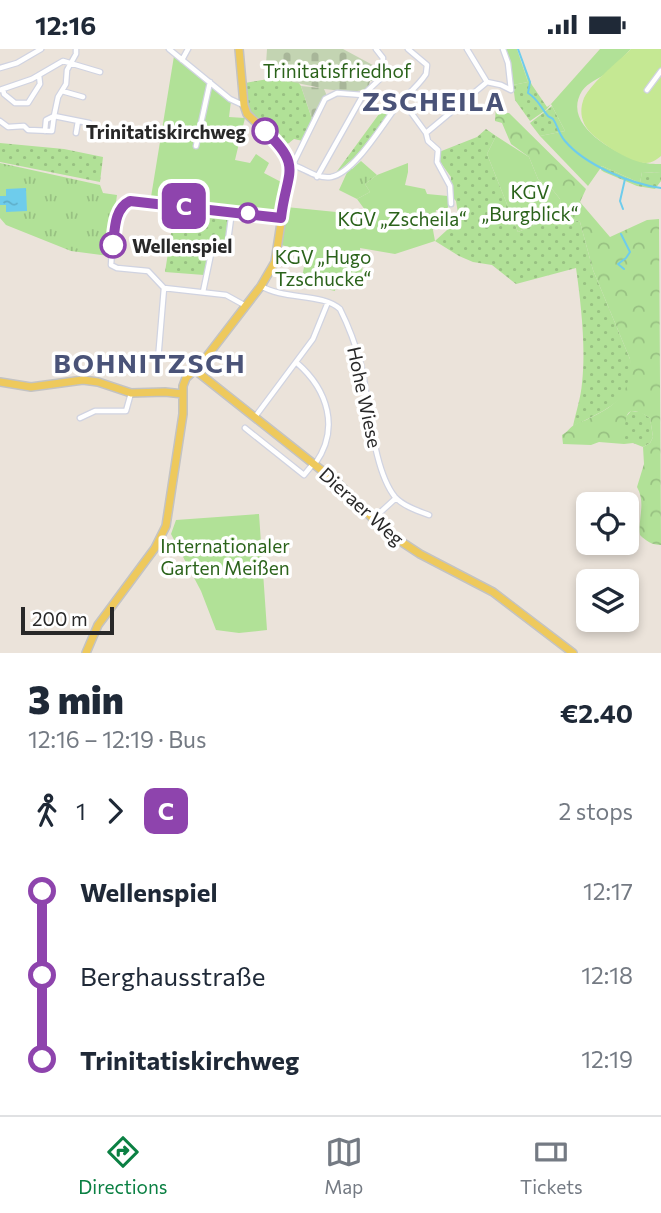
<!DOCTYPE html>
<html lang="en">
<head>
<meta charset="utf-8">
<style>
  body { margin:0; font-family:Commissioner,sans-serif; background:#f6f6f7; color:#1f2937; height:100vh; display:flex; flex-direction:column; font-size:26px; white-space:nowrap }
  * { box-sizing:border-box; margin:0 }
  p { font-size:23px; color:#747a83 }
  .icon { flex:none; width:38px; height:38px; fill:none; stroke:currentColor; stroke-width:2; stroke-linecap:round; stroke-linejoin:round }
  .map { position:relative; height:604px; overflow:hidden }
  .drawer { display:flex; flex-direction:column; background:#fff; flex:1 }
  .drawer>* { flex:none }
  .badge { padding:0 14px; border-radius:10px; font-size:24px; line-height:46px }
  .tools { position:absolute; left:576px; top:443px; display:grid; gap:14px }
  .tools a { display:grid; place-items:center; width:63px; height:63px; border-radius:10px; background:#fff; box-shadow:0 4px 10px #0003; font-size:35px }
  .scale { position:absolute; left:21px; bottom:18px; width:93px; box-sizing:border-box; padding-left:7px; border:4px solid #282828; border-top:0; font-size:19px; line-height:24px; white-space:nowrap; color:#282828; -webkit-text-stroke:5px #fff; paint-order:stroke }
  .map>.badge { position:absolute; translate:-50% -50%; box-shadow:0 0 0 4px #fff }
  .legs { display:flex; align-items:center; gap:10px; height:77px; padding:0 28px; font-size:23px }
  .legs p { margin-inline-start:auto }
  .headline { display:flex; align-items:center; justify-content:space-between; height:119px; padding:0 28px }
  h1 { font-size:38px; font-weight:800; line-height:52px }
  ul { padding:0 28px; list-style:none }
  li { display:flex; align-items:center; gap:24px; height:84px; font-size:26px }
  li i { display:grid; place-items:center; width:10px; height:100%; margin:0 9px; background:currentColor }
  li i::after { content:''; width:18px; height:18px; margin:-9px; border:5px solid; border-radius:50%; background:#fff }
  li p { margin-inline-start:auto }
  li:first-child i { background:linear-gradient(#0000 50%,currentColor 0) }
  li:last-child i { background:linear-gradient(currentColor 50%,#0000 0) }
  .status { display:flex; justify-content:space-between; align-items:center; height:49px; padding:0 35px; background:#fff; direction:ltr }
  .status svg { height:19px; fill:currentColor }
  .tab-bar { display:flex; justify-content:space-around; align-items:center; height:98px; border-top:2px solid #e0e1e3; background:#fff; font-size:19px; color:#747a83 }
  .tab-bar a { display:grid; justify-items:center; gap:4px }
  .tab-bar .on { color:#0b8043 }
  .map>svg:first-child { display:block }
</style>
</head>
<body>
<div class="status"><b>12:16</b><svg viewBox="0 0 49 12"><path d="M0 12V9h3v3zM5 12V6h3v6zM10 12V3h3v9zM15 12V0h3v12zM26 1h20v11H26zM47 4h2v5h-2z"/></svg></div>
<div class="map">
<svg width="661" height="604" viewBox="0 0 661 604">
  <defs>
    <pattern id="grass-dots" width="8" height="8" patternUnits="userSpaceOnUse" patternTransform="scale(1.75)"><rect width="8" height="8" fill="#b1e197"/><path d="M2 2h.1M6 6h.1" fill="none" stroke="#98c182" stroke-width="1.8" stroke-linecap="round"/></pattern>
    <pattern id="forest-crowns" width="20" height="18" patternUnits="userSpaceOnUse" patternTransform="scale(1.75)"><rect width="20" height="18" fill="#b1e197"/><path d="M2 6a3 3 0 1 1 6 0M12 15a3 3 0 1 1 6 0" fill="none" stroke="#98c182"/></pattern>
    <pattern id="cemetery-stones" width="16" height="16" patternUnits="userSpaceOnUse" patternTransform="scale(1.75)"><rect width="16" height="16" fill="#c3d4b2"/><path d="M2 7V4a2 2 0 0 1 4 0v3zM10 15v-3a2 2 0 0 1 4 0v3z" fill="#a8b699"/></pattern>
    <pattern id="park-tufts" width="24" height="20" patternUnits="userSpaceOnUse" patternTransform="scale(1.75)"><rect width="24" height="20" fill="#b1e197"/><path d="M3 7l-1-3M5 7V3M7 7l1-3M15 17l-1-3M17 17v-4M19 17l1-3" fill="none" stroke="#98c182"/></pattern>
    <pattern id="water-ripples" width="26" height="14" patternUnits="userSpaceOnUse" patternTransform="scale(1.75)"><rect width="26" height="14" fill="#6eccec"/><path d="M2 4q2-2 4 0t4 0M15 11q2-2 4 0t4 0" fill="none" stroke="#5fafca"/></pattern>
  </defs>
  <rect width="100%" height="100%" fill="#ebe3da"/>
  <path fill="url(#grass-dots)" d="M522,14L532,36L547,58L551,55L546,61L530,72L515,51L513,36L528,33Z
    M273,29L298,33L301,37L312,70L303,92L294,90L285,97L251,65L246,57L245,34Z
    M552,57L565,82L540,87L530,74Z
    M385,63L388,66L355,108L335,125L379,65Z
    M486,80L496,87L487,105L518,183L561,165L580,173L593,221L630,310C631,320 631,329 628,339C622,355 588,370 573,377C576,363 581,348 582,334C586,299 581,254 576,219L516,235L492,216L473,213L459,207L435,192L459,170L456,152L450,146L451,128L438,110L439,103L477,88Z
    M0,94L64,100L103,108L100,133L0,113Z
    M602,117L640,134L642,123L661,124V132L655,140L637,137L604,123L601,121Z
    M175,159L226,164L229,167L225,196L222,199L209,198L204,226L165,223Z
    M631,362L641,363L650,369L653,388L650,394L643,398L633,394L624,395V370Z"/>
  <path fill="url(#forest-crowns)" d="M496,57L501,64H509L586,140L580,153L610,188L647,171L659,170L661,496C652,496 646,492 640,486C638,468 646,454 637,438L644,415L643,398L650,394L653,388L650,369C619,349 627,377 624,395L599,393L591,396L563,395L562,386C568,383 569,379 574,376C579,373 585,372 590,369C619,355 631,343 630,310L593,221L580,173L561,165L560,150L552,140L538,130L529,108L511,95L502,74L495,72Z"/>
  <path fill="url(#cemetery-stones)" d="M267,0H343L382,21L379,29L375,32H370L368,40L352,43L324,40L327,47L312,70L301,37L321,39L273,29L266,15Z"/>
  <path fill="url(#park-tufts)" d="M361,112L377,126L365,135L370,143L357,150L339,141L349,119L352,120Z
    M0,114L100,136L103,144L117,146L109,207L71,202L6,176L0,169Z"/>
  <path fill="#b1e197" d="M506,0H517L528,33L513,36L511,14Z
    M600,0H631C623,7 616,17 608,23C599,30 588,33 582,42C561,76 614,103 639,112C646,115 654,115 661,115V124L642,123L640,134L602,117L588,137L540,87L565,82L551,55Z
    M174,7L231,52L229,68L245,69L235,111L250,114L256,105L269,114L264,124L283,134L279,165L151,148Z
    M496,87L529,108L538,130L552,140L560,150L561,165L518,183L487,105Z
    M408,114V123L405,136L425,140L427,145L448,147V160L436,161L433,181L435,192L395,205L360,199L363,225L348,227L347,232H336L335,242L301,234L304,218L301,201L281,196L286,158L336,163L338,171H356L368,165L357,150L370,143L365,135L377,126Z
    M259,465L267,581L239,584L216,581L201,542L171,485L176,471Z"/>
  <path fill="#c5e893" d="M631,0H661V107C656,111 652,114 646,114C631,114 594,91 586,78C581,70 580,61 583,52C587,37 619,12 631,0Z"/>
  <path fill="url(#water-ripples)" d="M26,139L27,162L6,163V156H0V147H6V140Z"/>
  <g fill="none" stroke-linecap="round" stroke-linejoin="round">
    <path stroke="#6eccec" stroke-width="2" d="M518,0L530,33L528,44C539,51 540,58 548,67C549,68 552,69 553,70C558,77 558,84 565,92C585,116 631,135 661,139
      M623,160L620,152L625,130
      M621,185L630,203L626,209L618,215L624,220"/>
    <g stroke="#d0d3e1" stroke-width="7">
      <path id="minor" d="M169,0L230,50L243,56
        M467,0L487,33
        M503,0L508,14L511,41
        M182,11L188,0
        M0,19L17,14L41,0
        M487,33L501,36L511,41
        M3,40L4,45L15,54H28L40,35L39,26
        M0,41L32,30L63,12L100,23
        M647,41L661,22
        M62,42L83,48
        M363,46L337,44L325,50L295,111L290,115C305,119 315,130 331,128C355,124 385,71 400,53C409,44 419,36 426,25L427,16L408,0
        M402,51L426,84L428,92L438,101L437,113L450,137L451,155
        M0,72L8,78L24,77L28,81L52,82L54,67L89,74
        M45,82L46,71L54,67L58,48L66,35L67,21L76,5V0
        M76,84L78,72
        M426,84L487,33
        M196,97L210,33
        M317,128L363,46L380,30L383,9L376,0
        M261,237C284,251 323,244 340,260C349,278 356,297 361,316C370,353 372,419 395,448C403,457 418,462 429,466
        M164,239L226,246L246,257
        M203,243L211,205L213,201L227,199L232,162
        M158,311L164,239L148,222L117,219L111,216C113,195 109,154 137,152L281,168
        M297,314C328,341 340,380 315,415
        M255,368L313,290L328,253
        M80,369L95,362H126L131,344
        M245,379L304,426L313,415
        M373,470L396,449"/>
    </g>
    <g stroke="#c3c3c3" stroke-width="10">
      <path id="major" d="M195,321L339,435L385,482L420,505L493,543L573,604
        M0,333L31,338L83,331L98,333L131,344L165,343L183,345
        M86,604L98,576L155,499L166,477L183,365V337L186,329L201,315L261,237L275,213L290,115L281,97L247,65L244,56L239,0"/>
    </g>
    <use href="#minor" stroke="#fff" stroke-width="4.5"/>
    <use href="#major" stroke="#eec95c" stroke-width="7"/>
  </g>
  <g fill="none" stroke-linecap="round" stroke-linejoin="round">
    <g stroke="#fff" stroke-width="16">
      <path id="line-1" d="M113,196C115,180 114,160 130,152L281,169C286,123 304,118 265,82"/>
    </g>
    <use href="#line-1" stroke="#8e44ad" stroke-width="10"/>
  </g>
  <g fill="#fff" stroke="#8e44ad" stroke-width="3.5">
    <circle cx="265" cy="82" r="12"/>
    <circle cx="248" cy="164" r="9"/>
    <circle cx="113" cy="196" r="12"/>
  </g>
  <g text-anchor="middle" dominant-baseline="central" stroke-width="7" stroke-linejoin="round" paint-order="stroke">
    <g font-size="19" fill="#2b631b" stroke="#fff">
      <text x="337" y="21">Trinitatisfriedhof</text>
      <text x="530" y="142">KGV<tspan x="530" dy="22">„Burgblick“</tspan></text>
      <text x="402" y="169">KGV „Zscheila“</text>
      <text x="323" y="207">KGV „Hugo<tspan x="323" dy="22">Tzschucke“</tspan></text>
      <text x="225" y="496">Internationaler<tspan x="225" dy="22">Garten Meißen</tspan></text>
    </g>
    <g font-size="19" font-weight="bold" fill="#282828" stroke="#fff" text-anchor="end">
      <text x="246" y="82">Trinitatiskirchweg</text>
      <text x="132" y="196" text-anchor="start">Wellenspiel</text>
    </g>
    <g font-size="19" fill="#282828" stroke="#fff">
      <text transform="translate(365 348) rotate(78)">Hohe Wiese</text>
      <text transform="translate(362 457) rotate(42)">Dieraer Weg</text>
    </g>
    <g font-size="26" font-weight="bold" letter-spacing="2" fill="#4a5378" stroke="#fff">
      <text x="434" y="51">ZSCHEILA</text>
      <text x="150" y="313">BOHNITZSCH</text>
    </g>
  </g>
</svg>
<div class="tools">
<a><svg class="icon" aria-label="locate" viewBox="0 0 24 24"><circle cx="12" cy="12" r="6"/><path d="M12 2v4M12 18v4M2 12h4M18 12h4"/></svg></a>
<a><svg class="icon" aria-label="layers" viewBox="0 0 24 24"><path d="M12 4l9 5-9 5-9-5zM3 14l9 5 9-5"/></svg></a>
</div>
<div class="scale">200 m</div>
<b class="badge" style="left:184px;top:157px;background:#8e44ad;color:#fff">C</b>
</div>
<section class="drawer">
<div class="headline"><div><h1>3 min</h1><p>12:16 – 12:19 · Bus</p></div><b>€2.40</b></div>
<div class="legs"><svg class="icon" aria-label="walk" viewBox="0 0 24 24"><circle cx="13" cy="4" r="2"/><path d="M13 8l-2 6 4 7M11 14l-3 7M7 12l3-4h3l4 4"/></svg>1<svg class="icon" aria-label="forward" viewBox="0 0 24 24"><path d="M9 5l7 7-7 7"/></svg><b class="badge" style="background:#8e44ad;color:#fff">C</b><p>2 stops</p></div>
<ul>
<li><i style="color:#8e44ad"></i><b>Wellenspiel</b><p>12:17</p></li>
<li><i style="color:#8e44ad"></i><span>Berghausstraße</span><p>12:18</p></li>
<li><i style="color:#8e44ad"></i><b>Trinitatiskirchweg</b><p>12:19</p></li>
</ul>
</section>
<nav class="tab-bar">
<a class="on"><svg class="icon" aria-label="directions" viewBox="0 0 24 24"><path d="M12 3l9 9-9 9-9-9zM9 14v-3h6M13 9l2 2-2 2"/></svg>Directions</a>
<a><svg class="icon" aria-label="map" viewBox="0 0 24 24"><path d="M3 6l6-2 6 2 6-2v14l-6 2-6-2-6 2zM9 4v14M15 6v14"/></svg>Map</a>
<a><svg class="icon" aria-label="tickets" viewBox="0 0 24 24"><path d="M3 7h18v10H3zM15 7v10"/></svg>Tickets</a>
</nav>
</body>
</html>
